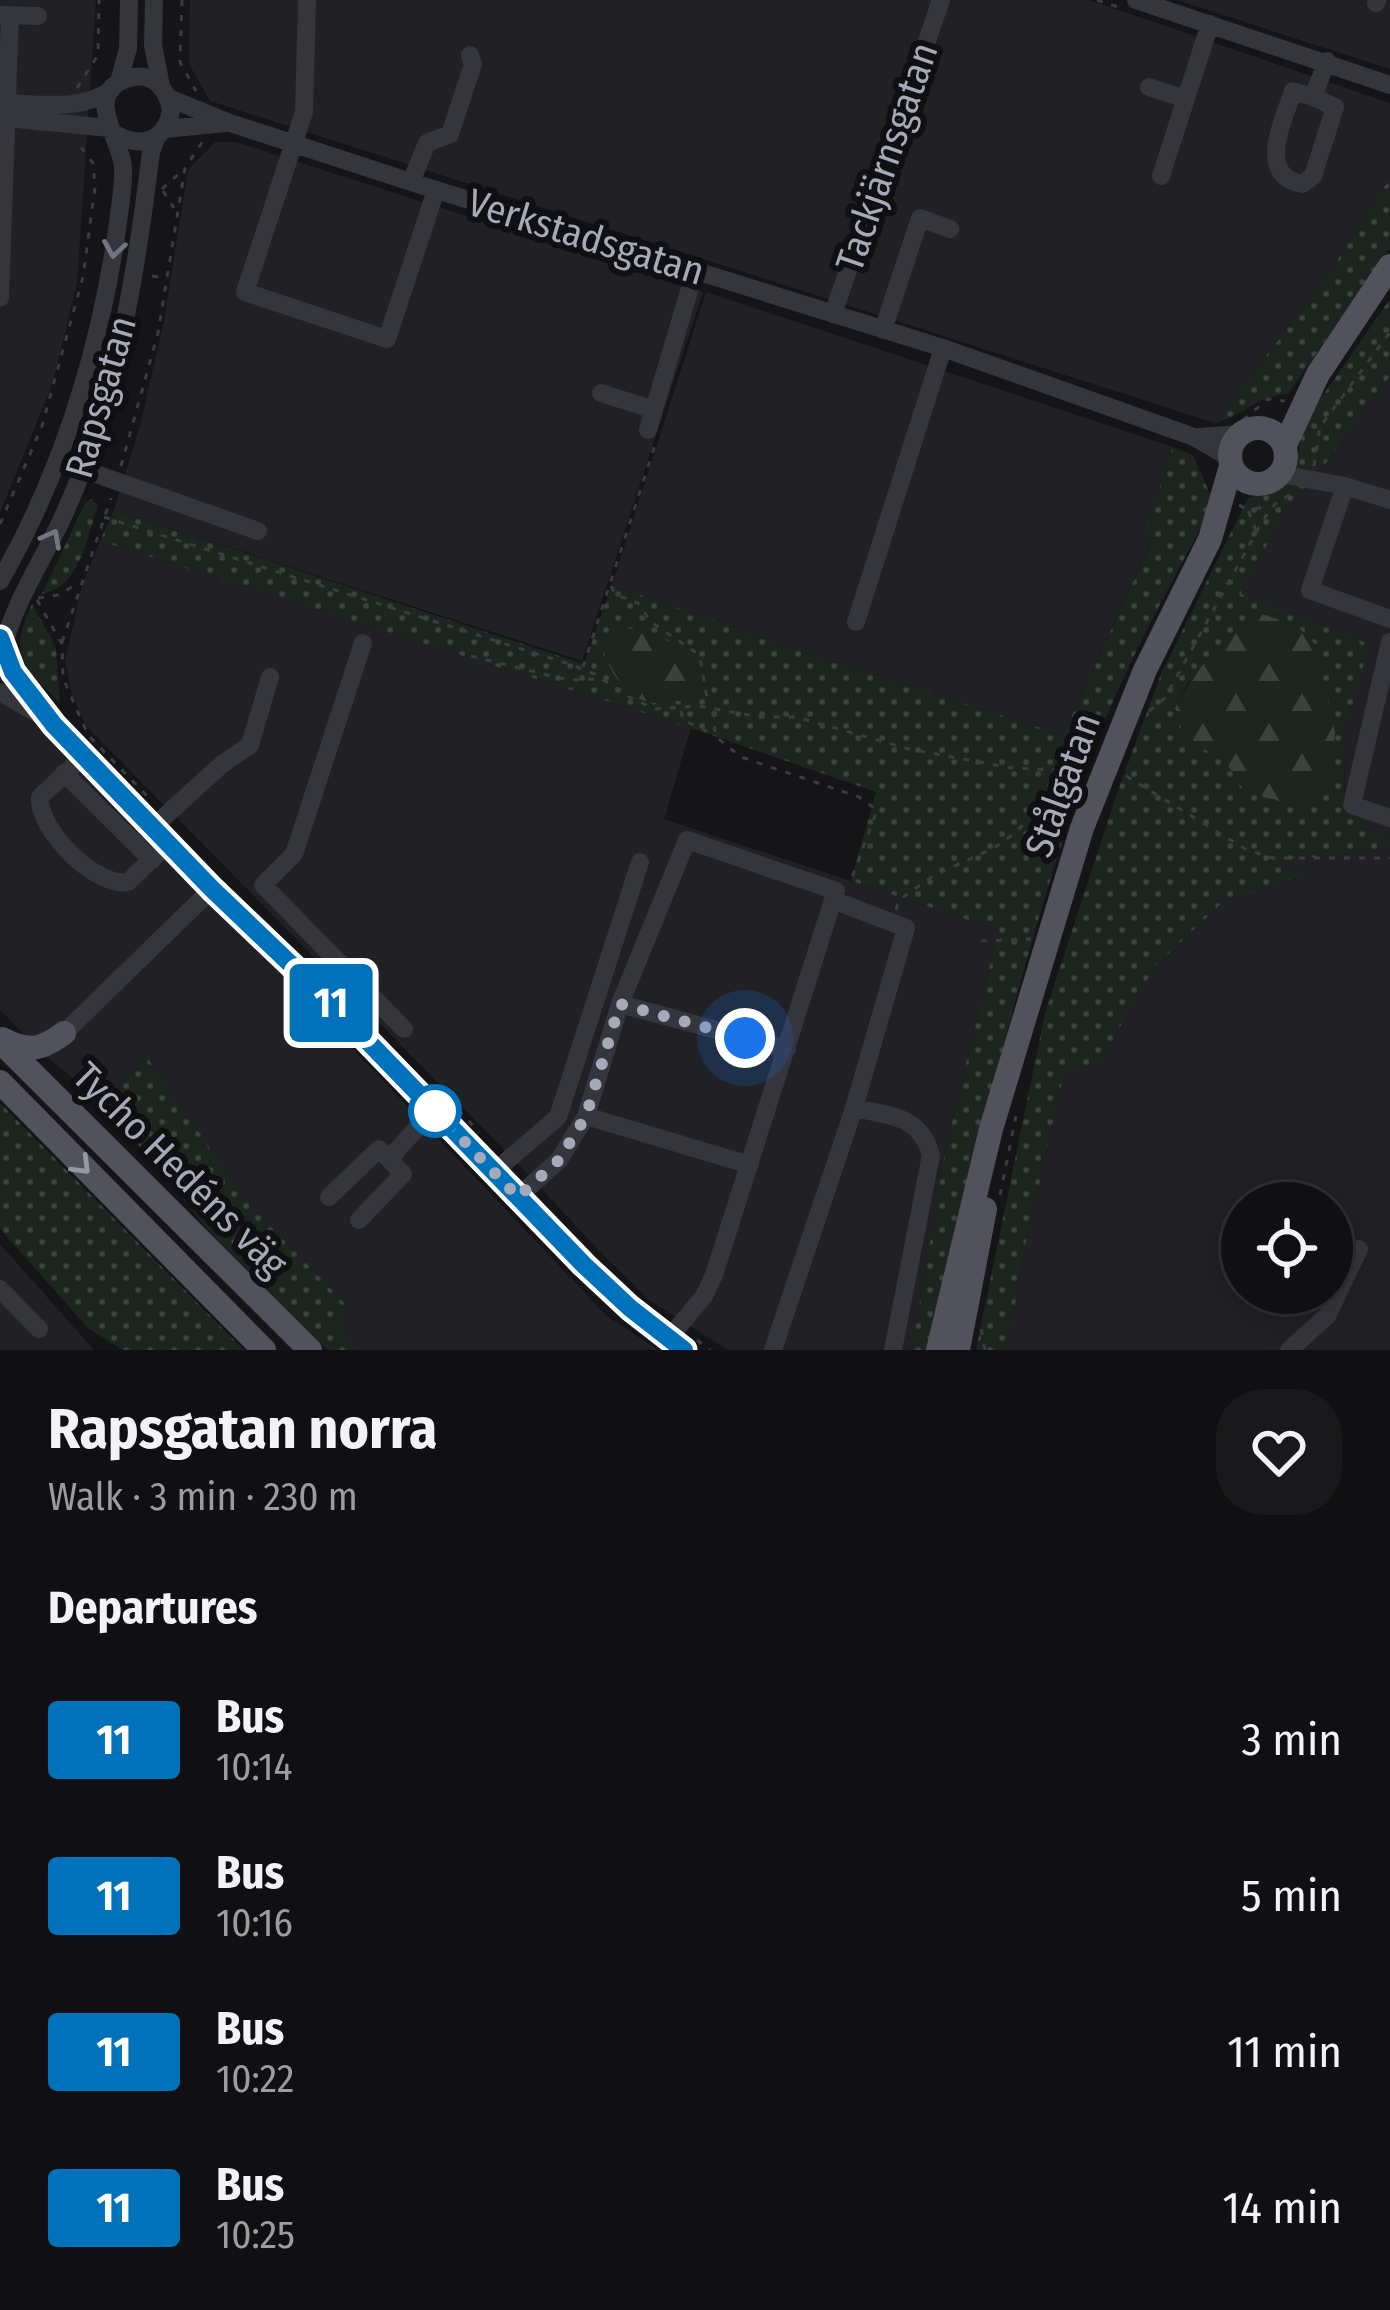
<!DOCTYPE html>
<html lang="en">
<head>
<meta charset="utf-8">
<style>
  body { margin:0; font-family:"Fira Sans Condensed",sans-serif; background:#19181a; color:#f1f3f6; height:100vh; display:flex; flex-direction:column; font-size:45px; white-space:nowrap }
  * { box-sizing:border-box; margin:0 }
  p { font-size:39px; color:#9c9c9f }
  .icon { flex:none; width:66px; height:66px; fill:none; stroke:currentColor; stroke-width:2; stroke-linecap:round; stroke-linejoin:round }
  .map { position:relative; height:1350px; overflow:hidden }
  .side { display:flex; flex-direction:column; background:#100f11; flex:1 }
  .side>* { flex:none }
  .badge { padding:0 24px; border-radius:9px; font-size:42px; line-height:78px }
  .tools { position:absolute; left:1221px; top:1182px; display:grid; gap:24px }
  .tools a { display:grid; place-items:center; width:132px; height:132px; border-radius:50%; background:#100f11; box-shadow:0 6px 30px #0003,0 0 0 3px #302f31; font-size:60px }
  .you { position:absolute; width:60px; height:60px; margin:-30px; border:9px solid #fff; border-radius:50%; background:#1a73e8; box-shadow:0 0 0 18px #1a73e833 }
  .map>.badge { position:absolute; translate:-50% -50%; box-shadow:0 0 0 6px #fff }
  h2 { padding:0 48px; font-size:45px; line-height:108px }
  .round { display:grid; place-items:center; flex:none; width:126px; height:126px; border-radius:48px; background:#19181a }
  .overview { display:flex; align-items:center; justify-content:space-between; height:204px; padding:0 48px }
  h1 { font-size:57px; font-weight:700; line-height:90px }
  ul { padding:0; list-style:none }
  li { display:flex; align-items:center; gap:36px; height:156px; padding:0 48px }
  li div { flex:1 }
  li b { display:block; font-size:45px }
  li em { font-style:normal }
  li .badge { min-width:132px; font-weight:700; text-align:center }
  .map>svg:first-child { display:block }
</style>
</head>
<body>
<div class="map">
<svg width="1390" height="1350" viewBox="0 0 1390 1350">
  <defs>
    <pattern id="grass-dots" width="8" height="8" patternUnits="userSpaceOnUse" patternTransform="scale(3)"><rect width="8" height="8" fill="#1c251e"/><path d="M2 2h.1M6 6h.1" fill="none" stroke="#3a423d" stroke-width="1.8" stroke-linecap="round"/></pattern>
    <pattern id="forest-firs" width="22" height="20" patternUnits="userSpaceOnUse" patternTransform="scale(3)"><rect width="22" height="20" fill="#1c251e"/><path d="M5 1l3.5 6h-7zM16 11l3.5 6h-7z" fill="#3a423d"/></pattern>
  </defs>
  <rect width="100%" height="100%" fill="#151417"/>
  <path fill="#212024" fill-rule="evenodd" d="M0,0H96L77,283L53,382L0,513Z
    M190,0H1089L1390,103V178L1328,275L1215,423L210,101L189,64Z
    M1178,0H1390V69L1186,3Z
    M215,142H236L703,292L582,661L114,510L141,422L164,320L188,170Z
    M706,292L1173,447L1146,532L1153,537L1063,735L822,658L612,585Z
    M1390,376V841L1344,808L1345,732L1355,695L1241,594L1289,502L1306,490Z
    M100,541L691,728L664,819L998,930L945,1152L912,1350H728L649,1300L607,1259L520,1166L86,726L71,692L65,661L82,586Z
    M0,701L25,709L51,731L607,1316L658,1350H361L338,1327L351,1310L245,1199L147,1058L106,1105L47,1057L0,1010Z
    M1133,839L1246,864L1390,849V1350H1007L1026,1243L1065,1069ZM1242,1203H1332V1293H1242Z
    M0,1244L94,1350H0Z"/>
  <path fill="url(#grass-dots)" fill-rule="evenodd" d="M1390,178V248L1288,394C1257,395 1245,415 1215,423L1328,275Z
    M1390,299V376L1306,490L1289,503L1241,594L1369,644L1345,732L1344,808L1390,841V849L1259,863L1307,874L1223,902L1155,966L1098,1065L1065,1069L1026,1243L1007,1350H976L1045,1013L1117,793L1161,674L1248,498L1295,479L1302,425ZM1189,680L1243,789L1226,762L1184,737L1175,707Z
    M1173,447L1193,455L1214,503C1173,581 1128,659 1097,741C1024,939 978,1146 930,1350H912L945,1152L998,930L851,881L876,792L691,728L100,541L114,510L584,664L612,585L822,658L1063,735L1153,538L1145,533Z
    M92,499L98,506C86,539 81,586 42,594L85,503Z
    M32,604L56,647L60,703C23,667 8,655 32,604Z
    M147,1057L245,1199L351,1310L338,1327L361,1350H328L207,1229L106,1105Z
    M0,1103L244,1350H123L89,1329L0,1229Z"/>
  <path fill="url(#forest-firs)" d="M1261,614L1296,625L1316,645L1335,732L1329,780L1306,804L1267,798L1243,789L1226,762L1184,737L1175,708C1195,667 1224,640 1261,614Z
    M613,626C649,631 696,644 706,684L690,700C678,700 661,705 649,702C621,696 608,666 600,641Z"/>
  <g fill="none" stroke-linecap="round" stroke-linejoin="round">
    <path stroke="#3b3c43" stroke-width="3" stroke-dasharray="6 9" stroke-linecap="butt" d="M182,0L180,62L196,91
      M1097,0L1124,9
      M77,88L98,55L99,0
      M162,189L182,171
      M163,191L174,208
      M152,276L164,278
      M1243,420L1268,399L1285,401
      M121,466L158,333L185,168L203,141
      M1314,466L1320,427L1390,332
      M1239,505L1248,510
      M104,517L566,663L595,674L627,696L655,709L699,706L760,717H796L909,749L1012,768L1082,771
      M0,524L42,426L83,277L95,188L93,163L78,143
      M1256,531L1248,510L1270,506
      M611,586L616,595L638,603L651,622L695,652L701,663L708,704
      M38,598L58,595L79,583
      M37,600L62,644L63,678L88,735L150,799
      M62,642L111,498
      M471,656L568,680L600,679
      M583,667L656,442
      M681,711L683,720L715,735
      M714,711L715,736L741,757L859,797L877,810L850,883
      M1149,711L1165,698L1263,520L1275,504L1294,492
      M1126,776L1247,850L1273,858H1390
      M896,910L899,900L933,876L994,848L1015,833L1073,772
      M981,941L1031,939
      M448,1099L479,1132
      M1000,1195L1016,1116
      M981,1329L985,1350
      M697,1340L710,1350"/>
    <path stroke="#35353c" stroke-width="18" d="M154,0L153,45L161,86
      M307,0L304,112L245,292L387,339L436,190
      M1136,0L1390,85
      M1376,3L1377,0
      M1,15L38,16
      M119,82L128,48L129,0
      M1149,87L1186,99
      M1313,97L1335,107L1313,176L1302,184C1256,174 1283,123 1293,91L1313,97L1327,61
      M169,98L230,123L411,182L943,348L1194,437L1230,458
      M7,103C41,104 81,111 111,90
      M6,118L110,128
      M165,129L225,123
      M1161,176L1210,24
      M411,182L427,143L450,134L473,64L470,55
      M0,298L10,15
      M833,314L941,0
      M883,330L920,218L950,229
      M601,393L654,410
      M648,430L695,271
      M1199,437L1240,434
      M82,469L258,531
      M1281,474L1345,486L1390,500
      M1345,486L1310,590L1390,619
      M0,581C64,469 100,350 118,223C120,204 124,186 123,167C121,139 83,95 126,79C150,70 167,87 171,110C166,141 141,149 115,134
      M856,622L943,348
      M1390,642L1352,805L1390,818
      M363,643L294,854L263,885L404,1029
      M4,644C17,596 46,556 66,510C117,396 136,275 151,152L157,137
      M6,655L13,672L54,725L212,889L325,997L583,1265L630,1308L684,1350
      M0,692L40,715
      M84,756L40,797C37,829 96,888 128,882L169,843
      M64,773L152,860
      M153,827L221,765L250,745L270,677
      M620,1004L787,1049
      M64,1033L212,889
      M586,1116L620,1004L687,840L836,891L833,900L906,928L854,1108
      M495,1171L558,1117L640,862
      M329,1197L379,1149L389,1159L434,1109
      M518,1197L559,1160L586,1116L750,1165
      M359,1220L403,1174L389,1159
      M0,1289L39,1329
      M668,1339L704,1296L714,1275L833,900
      M773,1350L854,1108C890,1116 920,1115 931,1155L893,1350
      M1289,1350L1327,1316L1359,1249"/>
    <path stroke="#51525b" stroke-width="24" d="M1230 456a28 28 0 1 1 56 0a28 28 0 1 1-56 0Z
      M1285,445L1318,374L1390,266
      M2,1039C28,1052 40,1051 64,1033
      M0,1041L310,1350
      M0,1082L264,1350
      M938,1350L991,1129L1082,828L1145,670L1210,539L1231,466
      M958,1350L985,1209"/>
  </g>
  <defs><path id="oneway-chevron" d="M-2-3.5L2.5 0L-2 3.5" fill="none" stroke-width="1.6" stroke-linecap="round" stroke-linejoin="round" transform="scale(3)"/></defs>
  <g stroke="#737580">
    <use href="#oneway-chevron" transform="translate(114 249) rotate(99)"/>
    <use href="#oneway-chevron" transform="translate(52 538) rotate(-62)"/>
  </g>
  <use stroke="#9498a5" href="#oneway-chevron" transform="translate(82 1166) rotate(45)"/>
  <g fill="none" stroke-linecap="round" stroke-linejoin="round">
    <g stroke="#fff" stroke-width="27">
      <path id="line" d="M0,638L13,672L54,725L212,889L325,997L584,1265L630,1308L684,1350"/>
    </g>
    <use href="#line" stroke="#0072bc" stroke-width="18"/>
    <path stroke="#a5a9b8" stroke-width="12" stroke-dasharray="0 21.6" d="M435,1111L518,1197L559,1160L586,1116L620,1004L745,1038"/>
  </g>
  <circle fill="#fff" stroke="#0072bc" stroke-width="6" cx="435" cy="1111" r="24"/>
  <g text-anchor="middle" dominant-baseline="central" stroke-width="12" stroke-linejoin="round" paint-order="stroke">
    <g font-size="39" fill="#a5a9b8" stroke="#100f12">
      <text transform="translate(887 157) rotate(-71)">Tackjärnsgatan</text>
      <text transform="translate(586 237) rotate(17)">Verkstadsgatan</text>
      <text transform="translate(101 397) rotate(-74)">Rapsgatan</text>
      <text transform="translate(1063 785) rotate(-70)">Stålgatan</text>
      <text transform="translate(180 1170) rotate(45)">Tycho Hedéns väg</text>
    </g>
  </g>
</svg>
<div class="tools">
<a><svg class="icon" aria-label="locate" viewBox="0 0 24 24"><circle cx="12" cy="12" r="6"/><path d="M12 2v4M12 18v4M2 12h4M18 12h4"/></svg></a>
</div>
<div class="you" style="left:745px;top:1038px"></div>
<b class="badge" style="left:331px;top:1003px;background:#0072bc;color:#fff">11</b>
</div>
<section class="side">
<div class="overview"><div><h1>Rapsgatan norra</h1><p>Walk · 3 min · 230 m</p></div><a class="round"><svg class="icon" aria-label="heart" viewBox="0 0 24 24"><path d="M12 20l-8-8c-3-5 5-10 8-4 3-6 11-1 8 4z"/></svg></a></div>
<h2>Departures</h2>
<ul>
<li><span class="badge" style="background:#0072bc;color:#fff">11</span><div><b>Bus</b><p>10:14</p></div><em>3 min</em></li>
<li><span class="badge" style="background:#0072bc;color:#fff">11</span><div><b>Bus</b><p>10:16</p></div><em>5 min</em></li>
<li><span class="badge" style="background:#0072bc;color:#fff">11</span><div><b>Bus</b><p>10:22</p></div><em>11 min</em></li>
<li><span class="badge" style="background:#0072bc;color:#fff">11</span><div><b>Bus</b><p>10:25</p></div><em>14 min</em></li>
</ul>
</section>
</body>
</html>
